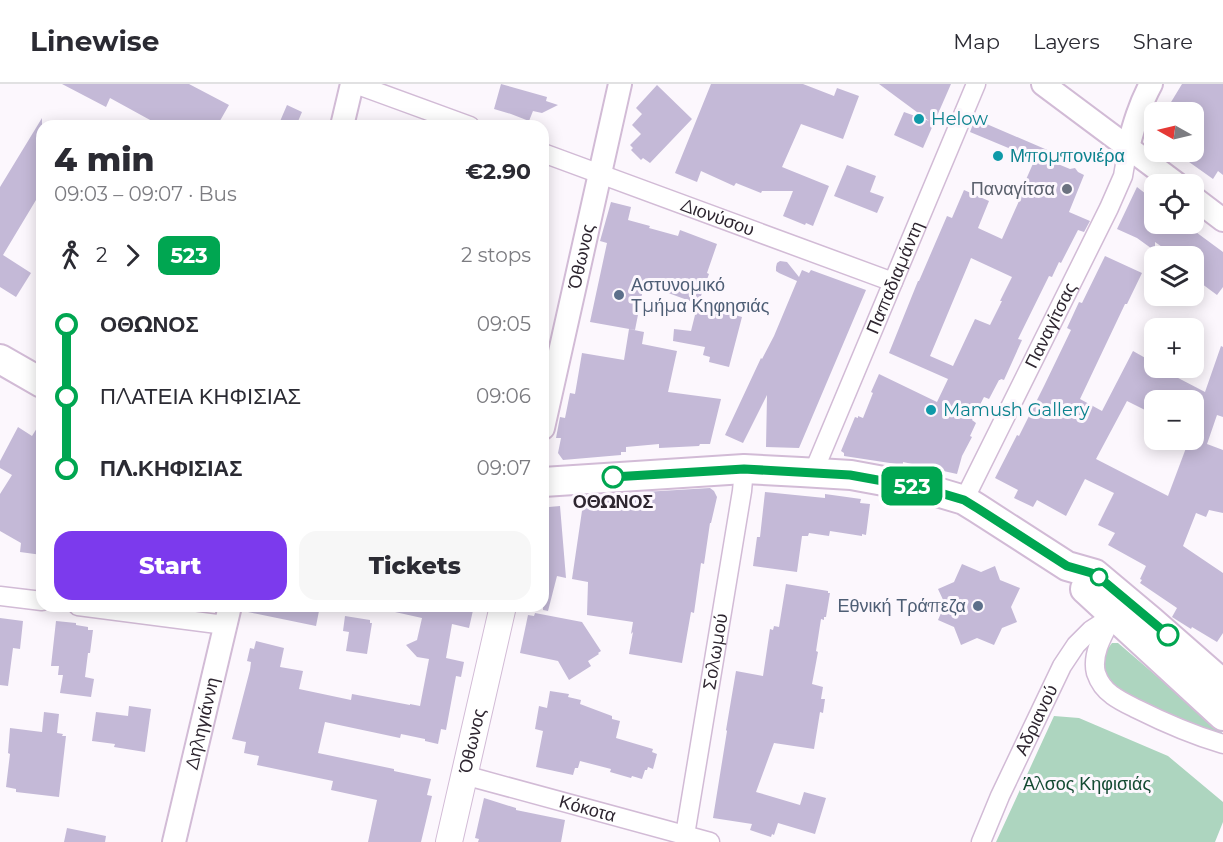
<!DOCTYPE html>
<html lang="en">
<head>
<meta charset="utf-8">
<style>
  body { margin:0; font-family:Montserrat,sans-serif; background:#f7f7f7; color:#2b2b33; height:100vh; display:flex; flex-direction:column; font-size:22px; white-space:nowrap }
  * { box-sizing:border-box; margin:0 }
  p { font-size:20px; color:#7c7c81 }
  .icon { flex:none; width:33px; height:33px; fill:none; stroke:currentColor; stroke-width:2; stroke-linecap:round; stroke-linejoin:round }
  .map { position:relative; flex:1; overflow:hidden }
  .side { position:absolute; left:36px; top:36px; width:513px; height:492px; display:flex; flex-direction:column; background:#fff; border-radius:18px; box-shadow:0 3px 15px #0003 }
  .side>* { flex:none }
  .badge { padding:0 12px; border-radius:9px; font-size:21px; line-height:39px }
  .needle { width:39px; rotate:278deg }
  .tools { position:absolute; left:1144px; top:18px; display:grid; gap:12px }
  .tools a { display:grid; place-items:center; width:60px; height:60px; border-radius:12px; background:#fff; box-shadow:0 3px 15px #0003; font-size:30px }
  .map>.badge { position:absolute; translate:-50% -50%; box-shadow:0 0 0 3px #fff }
  .legs { display:flex; align-items:center; gap:9px; height:66px; padding:0 18px; font-size:20px }
  .legs p { margin-inline-start:auto }
  .overview { display:flex; align-items:center; justify-content:space-between; height:102px; padding:0 18px }
  h1 { font-size:33px; font-weight:800; line-height:45px }
  .button { display:flex; gap:12px; margin-top:auto; padding:12px 18px }
  .button a { flex:1; height:69px; border-radius:18px; background:#7c3aed; color:#fff; font-size:24px; font-weight:800; line-height:69px; text-align:center }
  .button a+a { background:#f7f7f7; color:#2b2b33 }
  ul { padding:0 18px; list-style:none }
  li { display:flex; align-items:center; gap:21px; height:72px; font-size:22px }
  li i { display:grid; place-items:center; width:9px; height:100%; margin:0 8px; background:currentColor }
  li i::after { content:''; width:15px; height:15px; margin:-8px; border:4px solid; border-radius:50%; background:#fff }
  li p { margin-inline-start:auto }
  li:first-child i { background:linear-gradient(#0000 50%,currentColor 0) }
  li:last-child i { background:linear-gradient(currentColor 50%,#0000 0) }
  header { display:flex; align-items:center; gap:36px; box-sizing:border-box; height:84px; padding:0 30px; background:#fff; border-bottom:2px solid #e1e1e2 }
  header strong { font-size:28px }
  nav { display:flex; gap:33px; margin-inline-start:auto; font-size:21px }
  .map>svg:first-child { display:block }
</style>
</head>
<body>
<header>
<strong>Linewise</strong>
<nav><a>Map</a><a>Layers</a><a>Share</a></nav>
</header>
<div class="map">
<svg width="1223" height="758" viewBox="0 0 1223 758">
  <rect width="100%" height="100%" fill="#fcf7fd"/>
  <path fill="#add5bf" d="M1112,559H1118L1222,648L1220,652C1202,644 1185,637 1167,630C1140,618 1080,598 1112,559Z
    M1054,632L1079,634L1168,672L1223,718V738L1215,758H996Z"/>
  <path fill="#c4b9d7" fill-rule="evenodd" d="M62,0H189L229,21L217,42H161L110,14L106,23Z
    M501,0L547,13L546,17L558,21L542,29L533,27L529,37L511,30L494,25Z
    M711,0H803L834,12L837,4L859,12L843,55L801,40L782,83L829,102L813,142L806,139L805,141L783,132L793,107H762L761,109L736,99L734,102L701,87L697,98L675,89Z
    M879,0H951L923,64L894,51L904,28L929,37Z
    M1182,0H1223V91L1218,87L1213,95L1175,68H1194V28H1165Z
    M657,1L692,35L650,79L643,74L641,76L631,66L633,64L630,61L641,50L632,41L642,30L636,24Z
    M287,21L302,28L296,42H278Z
    M42,34V106L3,171L31,189L16,213L0,203V103Z
    M975,35L1052,68L1048,76L1070,85L1075,84L1078,88L1084,91L1069,128L1090,137L1084,148L1078,146L1061,179L1059,178L1052,193L1049,192L1018,255L1022,256L1004,296L1001,295L1000,296H999L989,315L984,313L972,336L976,339L970,352L972,353L962,372L957,390L903,378V381L844,372V369L841,367L855,333L858,334V332L863,334L873,309L871,308L879,290L937,318L948,295L889,269L918,197H919L947,132L952,134L964,106L989,117L978,144L1002,155L1023,108L1021,107L1035,75L970,48ZM971,174L1012,193L1000,217H1002L990,241L975,235L953,282L930,272Z
    M847,81L876,92L870,108L884,113L877,129L834,112Z
    M1137,103L1155,117V140H1185L1223,168V203L1217,211L1194,194V172H1175L1155,158V167L1137,154L1117,145Z
    M611,118L631,123L628,136L650,142L649,144L678,152L680,146L717,160L707,189L709,190L698,220L644,200L635,246L590,238L607,159L600,157Z
    M1105,172L1142,189L1127,220H1125L1080,315L1102,327L1133,267L1149,276L1148,278L1155,281V284H1159L1205,308L1221,262L1223,263V333L1217,331L1207,360L1223,366V429L1209,426L1206,433L1196,429L1183,462L1223,489V549L1217,558L1192,543L1191,545L1172,533L1177,524L1140,499L1142,496L1140,495L1146,482L1108,461L1115,449L1098,441L1114,409L1085,395L1066,432L1037,416L1033,423L1014,414L1018,406L995,394L1017,351L1019,352L1044,302L1071,246L1067,244L1079,218L1082,219ZM1155,316H1202L1194,341V356H1189L1168,412L1096,375L1127,317L1155,331Z
    M780,177L787,178L799,193L802,186L809,189L811,186L866,206L799,364L766,363L767,311L743,359L725,351L761,274L762,275L774,252L797,197L779,189L776,187V183L777,179Z
    M697,223L716,224L721,227L742,233L729,283L709,278L710,273L703,271L705,263L673,257L674,245L691,247Z
    M629,245L644,248L642,260L677,267L668,308L721,315L710,360H700L699,362L659,364V360L626,363V368H621V371L563,376L558,369L561,354H556L560,333L565,334L570,309L575,310L582,269L624,276Z
    M42,336V471L20,468L21,459L0,447V410L12,391L0,384V377L18,343L32,352Z
    M710,404L714,407L717,413L711,439H710L704,480L701,479L694,529L691,528L682,579L629,570L633,548L631,550L633,538L587,531L588,498L572,495L583,420H596V415L644,413V408Z
    M765,408L825,414V410L861,415L860,419L870,420L866,451L862,450V452L830,447L829,452L809,449L808,452H802L797,488L753,482L757,453H760Z
    M560,422L566,494L557,492L548,527L543,526V453L549,423Z
    M962,480L981,488L995,482L1000,496L1020,504L1011,523L1017,538L1002,544L994,561L977,554L961,561L954,543L938,536L945,520L938,505L954,498Z
    M786,500L828,507V509H830L826,533H824V536L821,535L816,567L818,568L812,600L823,603L821,615H825L823,629L820,628L814,665L774,659L756,708L800,721L804,708L826,714L815,750L778,739L774,751L772,750L771,753L750,746L752,740L713,734L727,647L726,646L736,587L763,592L770,545L773,546L774,542L779,543Z
    M249,522H320L316,542L248,528Z
    M396,522H474L469,544L452,540L446,574L464,578L461,593L456,592L446,646L441,645L438,660L425,657V655L401,650L400,654L325,638L318,669L394,685V687L431,695L427,711L432,712L421,758H368L377,716L331,706L333,697L257,681L259,672L244,669L246,658L232,655L250,586L251,578L247,577L250,564L254,565L256,557L284,564L280,583L303,587L299,605L351,616L352,610L410,621V620L420,622L429,575L417,573L406,561L417,556L422,534L395,528Z
    M535,529L582,538L601,567L598,569L599,570L588,577L591,582L569,596L558,577L520,569L528,531L534,532Z
    M345,532L370,536V539H372L367,570L346,567L349,548L343,547Z
    M0,534L23,537L20,565L13,564L8,602L0,601Z
    M56,537L76,539V541L88,543V546H93L90,569H88L85,593L94,595L91,613L60,609L63,591H58L59,582H51Z
    M550,607L569,610L568,613L581,616L580,620L612,632V635L620,637L616,654L653,665L652,668L657,670L653,685L648,683L647,686H645L642,695L632,692L631,694L610,688L611,685L580,677L578,684H575L573,691L536,683L543,647L535,645L539,622L547,624Z
    M129,622L151,625L145,668L114,663L115,660L92,657L96,628L128,632Z
    M44,628L59,630L57,649L63,650L62,652H66L59,713L16,708V705L6,703L10,670L8,669L10,644L42,648Z
    M484,714L516,724V726L565,736L561,758H478L479,755L475,754Z
    M67,744L106,752L105,758H64Z"/>
  <g fill="none" stroke-linecap="round" stroke-linejoin="round">
    <g stroke="#d2bbd6" stroke-width="21">
      <g id="minor">
        <path d="M355,0L470,42"/>
        <path id="s1" d="M543,69L893,198"/>
        <path id="s2" d="M813,389L976,0"/>
        <path id="s3" d="M964,416L1109,124L1123,92L1128,63"/>
        <path d="M0,512L42,517"/>
        <path d="M78,522L225,541"/>
        <path d="M1113,532C1104,549 1091,570 1096,589C1099,598 1105,606 1112,611C1120,617 1129,621 1137,625C1165,639 1193,651 1223,660"/>
        <path id="s4" d="M464,691L710,758"/>
        <path id="s5" d="M685,751L742,407L744,385"/>
        <path id="s6" d="M981,758L1000,712L1062,582L1076,561L1091,546L1122,526"/>
      </g>
    </g>
    <g stroke="#d2bbd6" stroke-width="26">
      <g id="tertiary">
        <path d="M1043,0L1177,100"/>
        <path d="M342,42L352,0"/>
        <path d="M1128,63C1134,41 1140,20 1151,0"/>
        <path d="M1194,114L1223,136"/>
        <path id="s7" d="M543,344L620,0"/>
        <path id="s8" d="M174,758L230,522"/>
      </g>
    </g>
    <g stroke="#d2bbd6" stroke-width="28">
      <g id="secondary">
        <path id="s9" d="M449,758L503,522"/>
      </g>
    </g>
    <g stroke="#d2bbd6" stroke-width="32">
      <path id="primary" d="M0,275L42,299
        M543,398L744,385L801,388L851,391L927,405L964,416L977,424L1067,482L1095,490L1151,537L1223,600
        M1085,505L1223,632"/>
    </g>
    <use href="#minor" stroke="#fff" stroke-width="18"/>
    <use href="#tertiary" stroke="#fff" stroke-width="22"/>
    <use href="#secondary" stroke="#fff" stroke-width="26"/>
    <use href="#primary" stroke="#fff" stroke-width="28"/>
  </g>
  <g fill="none" stroke-linecap="round" stroke-linejoin="round">
    <g stroke="#fff" stroke-width="14">
      <path id="line-1" d="M613,393L744,385L850,391L927,405L964,416L977,424L1067,482L1095,490L1168,551"/>
    </g>
    <use href="#line-1" stroke="#00a651" stroke-width="9"/>
  </g>
  <g fill="#0f9aa8" stroke="#fcf7fd" stroke-width="2">
    <circle cx="919" cy="35" r="6"/>
    <circle cx="998" cy="72" r="6"/>
    <circle cx="931" cy="326" r="6"/>
  </g>
  <circle fill="#6b7280" stroke="#fcf7fd" stroke-width="2" cx="1067" cy="105" r="6"/>
  <g fill="#5c6f8a" stroke="#fcf7fd" stroke-width="2">
    <circle cx="619" cy="211" r="6"/>
    <circle cx="978" cy="522" r="6"/>
  </g>
  <g fill="#fff" stroke="#00a651" stroke-width="3">
    <circle cx="613" cy="393" r="10"/>
    <circle cx="1099" cy="493" r="8"/>
    <circle cx="1168" cy="551" r="10"/>
  </g>
  <g text-anchor="middle" dominant-baseline="central" stroke-width="6" stroke-linejoin="round" paint-order="stroke">
    <g font-size="18" fill="#0d838f" stroke="#fcf7fd" text-anchor="start">
      <text x="931" y="35">Helow</text>
      <text x="1010" y="72">Μπομπονιέρα</text>
      <text x="943" y="326">Mamush Gallery</text>
    </g>
    <g font-size="18" fill="#5b616d" stroke="#fcf7fd" text-anchor="end">
      <text x="1055" y="105">Παναγίτσα</text>
    </g>
    <g font-size="18" fill="#2e2630" stroke="#fcf7fd">
      <text stroke="none"><textPath href="#s1" startOffset="186">Διονύσου</textPath></text>
      <text stroke="none"><textPath href="#s7" startOffset="176">Όθωνος</textPath></text>
      <text stroke="none"><textPath href="#s2" startOffset="212">Παπαδιαμάντη</textPath></text>
      <text stroke="none"><textPath href="#s3" startOffset="195">Παναγίτσας</textPath></text>
      <text stroke="none"><textPath href="#s5" startOffset="186">Σολωμού</textPath></text>
      <text stroke="none"><textPath href="#s6" startOffset="134">Αδριανού</textPath></text>
      <text stroke="none"><textPath href="#s8" startOffset="122">Δηληγιάννη</textPath></text>
      <text stroke="none"><textPath href="#s9" startOffset="104">Όθωνος</textPath></text>
      <text stroke="none"><textPath href="#s4" startOffset="128">Κόκοτα</textPath></text>
    </g>
    <g font-size="18" fill="#4e5e75" stroke="#fcf7fd" text-anchor="start">
      <text x="631" y="201">Αστυνομικό<tspan x="631" dy="21">Τμήμα Κηφησιάς</tspan></text>
      <text x="966" y="522" text-anchor="end">Εθνική Τράπεζα</text>
    </g>
    <g font-size="18" font-weight="bold" fill="#2e2630" stroke="#fcf7fd">
      <text x="613" y="418">ΟΘΩΝΟΣ</text>
    </g>
    <g font-size="18" fill="#134a32" stroke="#fcf7fd">
      <text x="1087" y="700">Άλσος Κηφισιάς</text>
    </g>
  </g>
</svg>
<div class="tools">
<a><svg class="needle" viewBox="-14 -14 28 28"><path d="M0-13l5 13h-10z" fill="#e53935"/><path d="M0 13l5-13h-10z" fill="#7c7c81"/></svg></a>
<a><svg class="icon" aria-label="locate" viewBox="0 0 24 24"><circle cx="12" cy="12" r="6"/><path d="M12 2v4M12 18v4M2 12h4M18 12h4"/></svg></a>
<a><svg class="icon" aria-label="layers" viewBox="0 0 24 24"><path d="M12 4l9 5-9 5-9-5zM3 14l9 5 9-5"/></svg></a>
<a>+</a>
<a>−</a>
</div>
<b class="badge" style="left:912px;top:402px;background:#00a651;color:#fff">523</b>
<section class="side">
<div class="overview"><div><h1>4 min</h1><p>09:03 – 09:07 · Bus</p></div><b>€2.90</b></div>
<div class="legs"><svg class="icon" aria-label="walk" viewBox="0 0 24 24"><circle cx="13" cy="4" r="2"/><path d="M13 8l-2 6 4 7M11 14l-3 7M7 12l3-4h3l4 4"/></svg>2<svg class="icon" aria-label="forward" viewBox="0 0 24 24"><path d="M9 5l7 7-7 7"/></svg><b class="badge" style="background:#00a651;color:#fff">523</b><p>2 stops</p></div>
<ul>
<li><i style="color:#00a651"></i><b>ΟΘΩΝΟΣ</b><p>09:05</p></li>
<li><i style="color:#00a651"></i><span>ΠΛΑΤΕΙΑ ΚΗΦΙΣΙΑΣ</span><p>09:06</p></li>
<li><i style="color:#00a651"></i><b>ΠΛ.ΚΗΦΙΣΙΑΣ</b><p>09:07</p></li>
</ul>
<div class="button"><a>Start</a><a>Tickets</a></div>
</section>
</div>
</body>
</html>
